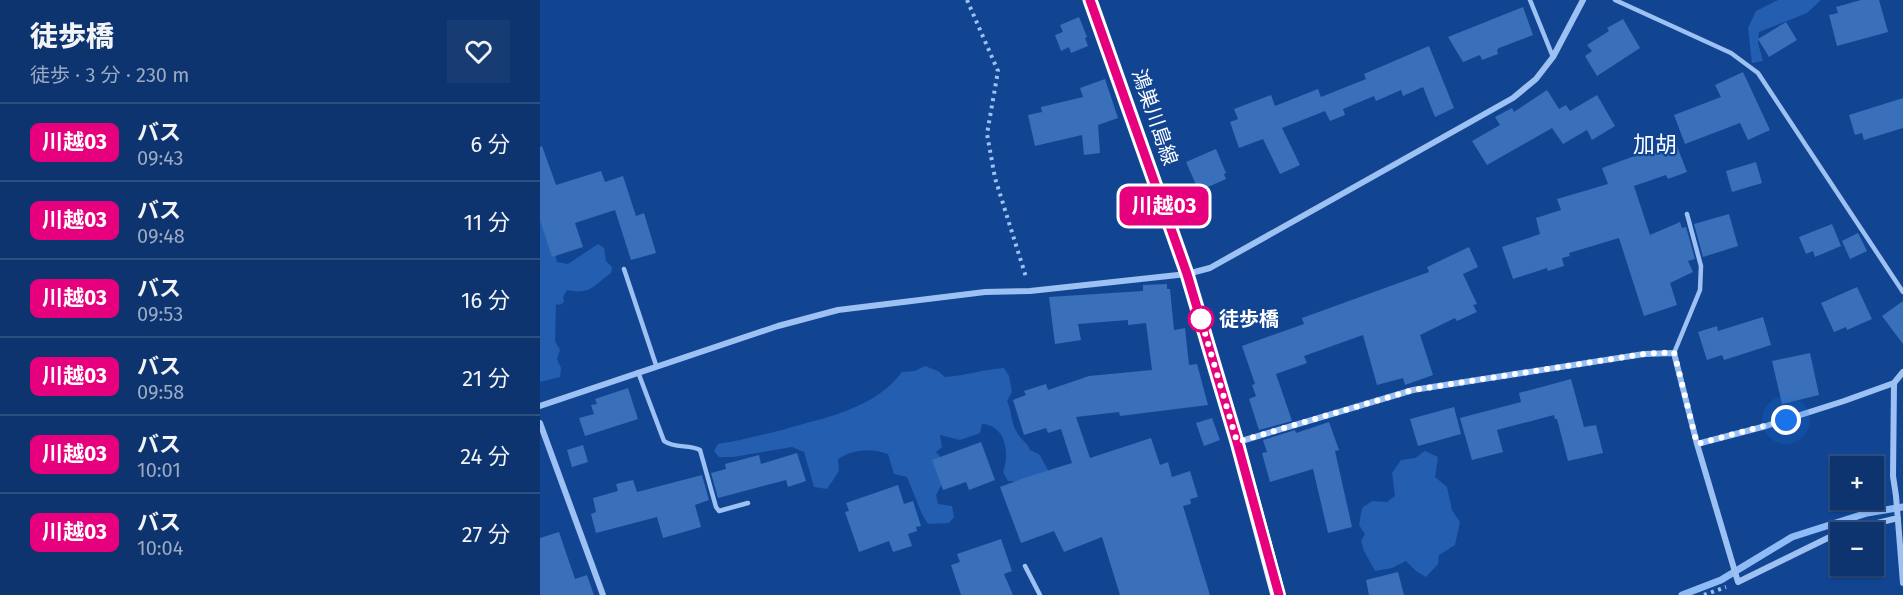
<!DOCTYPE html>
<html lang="ja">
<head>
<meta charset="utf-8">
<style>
  body { margin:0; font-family:"Fira Sans","Noto Sans JP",sans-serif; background:#163c73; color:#f1f3f6; height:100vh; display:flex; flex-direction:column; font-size:22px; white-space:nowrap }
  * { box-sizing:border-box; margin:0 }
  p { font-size:20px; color:#9aaac2 }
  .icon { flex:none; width:33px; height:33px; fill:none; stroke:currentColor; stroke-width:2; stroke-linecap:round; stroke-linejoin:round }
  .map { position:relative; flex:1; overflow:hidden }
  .drawer { display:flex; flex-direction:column; background:#0d346e; width:540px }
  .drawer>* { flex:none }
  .badge { padding:0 12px; border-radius:9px; font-size:21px; line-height:39px }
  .buttons { position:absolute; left:1290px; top:456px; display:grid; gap:12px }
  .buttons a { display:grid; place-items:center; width:54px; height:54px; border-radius:0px; background:#0d346e; box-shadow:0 2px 4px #0004,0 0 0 2px #2d4f81; font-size:30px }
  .you { position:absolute; width:30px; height:30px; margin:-15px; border:4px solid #fff; border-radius:50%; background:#1a73e8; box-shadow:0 0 0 9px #1a73e833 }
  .map>.badge { position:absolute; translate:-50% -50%; box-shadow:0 0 0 3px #fff }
  .round { display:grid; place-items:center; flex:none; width:63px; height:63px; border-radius:0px; background:#163c73 }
  .overview { display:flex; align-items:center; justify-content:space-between; height:102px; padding:0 30px }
  h1 { font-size:28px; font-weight:800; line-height:45px }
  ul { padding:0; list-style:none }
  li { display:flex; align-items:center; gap:18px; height:78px; padding:0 30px; border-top:2px solid #2d4f81 }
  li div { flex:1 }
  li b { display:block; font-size:22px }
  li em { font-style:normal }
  li .badge { min-width:66px; font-weight:700; text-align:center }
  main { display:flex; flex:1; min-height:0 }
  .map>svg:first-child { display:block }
</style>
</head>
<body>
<main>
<section class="drawer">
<div class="overview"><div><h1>徒歩橋</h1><p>徒歩 · 3 分 · 230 m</p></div><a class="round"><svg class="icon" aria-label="heart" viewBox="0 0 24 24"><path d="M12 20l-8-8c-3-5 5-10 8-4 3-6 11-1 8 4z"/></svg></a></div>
<ul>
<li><span class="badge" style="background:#e6007e;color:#fff">川越03</span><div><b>バス</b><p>09:43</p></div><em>6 分</em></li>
<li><span class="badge" style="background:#e6007e;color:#fff">川越03</span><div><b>バス</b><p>09:48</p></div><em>11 分</em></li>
<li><span class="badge" style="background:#e6007e;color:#fff">川越03</span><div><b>バス</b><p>09:53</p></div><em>16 分</em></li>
<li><span class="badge" style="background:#e6007e;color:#fff">川越03</span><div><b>バス</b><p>09:58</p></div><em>21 分</em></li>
<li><span class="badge" style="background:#e6007e;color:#fff">川越03</span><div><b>バス</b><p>10:01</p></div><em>24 分</em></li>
<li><span class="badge" style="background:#e6007e;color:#fff">川越03</span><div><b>バス</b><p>10:04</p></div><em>27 分</em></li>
</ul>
</section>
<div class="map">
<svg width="1363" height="595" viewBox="0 0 1363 595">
  <rect width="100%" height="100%" fill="#114592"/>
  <path fill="#235eb1" d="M1238,0H1281L1267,13L1219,32L1218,43L1223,61L1212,63L1208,28L1216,11Z
    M0,181L17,262L28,264L58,244L64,248L66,261L72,267L71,273C53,286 51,295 27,290L23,297L24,302L20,305L16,304L15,341L20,350L17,359L21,368L20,377L0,382Z
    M385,366L398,371L405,377C425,376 444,369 464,368L469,376L472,392L467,401C472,411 471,425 478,434C482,441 487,442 490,450L499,454L508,470L505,483L468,481L463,472C470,454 466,425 442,424L440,433L420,440L400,435L402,447L396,452L404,461L405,478L396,495L398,504L412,506L414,517L409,523L388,524L382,514L367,477L354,474L348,454C330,448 314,449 298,459L299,471L287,489L274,487L264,452L252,447L193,457H179L174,451L178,444C200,441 220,435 242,430C283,418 335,409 362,372L375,371Z
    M885,451L898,457L895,477L907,487L912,510L920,522L915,545L899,555L898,564L886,577L876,571L866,561L852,568L835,571L824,551L821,541L825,534L819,525L822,508L832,501L847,502L855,496L852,473L861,460L875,458Z"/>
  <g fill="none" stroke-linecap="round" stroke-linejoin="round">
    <path stroke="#8fbbf6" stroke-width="7" d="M1142,595L1181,580L1252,537L1327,513L1363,507"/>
  </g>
  <path fill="#3a6fba" d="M1321,0H1339L1348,32L1297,46L1289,15L1298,13L1296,7Z
    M983,7L993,35L959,48L957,50L958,54L942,60L940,55L923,62L908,37Z
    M539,17L547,37L545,38L548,46L531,53L529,47L521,51L515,35L523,32L520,25Z
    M1083,19L1100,48L1057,76L1045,56L1052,51L1047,45L1069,31L1067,28Z
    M1246,22L1257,40L1229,57L1218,39Z
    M889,46L914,108L895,117L883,87L863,96L861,90L836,101L834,96L803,109L805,115L790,121L785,111L742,128L760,165L740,174L723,139L699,148L690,122L698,119L694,109L731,95L735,106L778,89L781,97L826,79L824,74Z
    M1203,72L1230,130L1208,140L1200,123L1145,144L1134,115L1181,97L1175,85Z
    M565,79L578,118L558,125L560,153L544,155L542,135L495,146L488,115L502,112L501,107L543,97L540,88Z
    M1007,90L1019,109L1026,105L1030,111L1057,95L1075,126L1052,140L1047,130L1023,144L1012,128L947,165L932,141L960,125L955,117L972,108L974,112Z
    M1363,98V128L1324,140L1322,133L1315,135L1309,115Z
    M1135,141L1147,172L1128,179L1126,175L1094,186L1110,235L1140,222L1142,228L1146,227L1155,259L1148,261L1153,272L1130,283L1137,305L1104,316L1079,238L1029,253L1030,256L1022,258L1024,266L1008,271L1007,268L973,279L962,247L1000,234L996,218L1021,210L1017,199L1068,184L1062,168Z
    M2,146L16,185L61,171L65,182L83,176L96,216L104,213L116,253L91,260L75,210L35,223L43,247L12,257L0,220V147Z
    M676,149L686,173L684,174L686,179L661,190L660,186L657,187L646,162Z
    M1216,162L1222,183L1192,192L1186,171Z
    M1189,214L1198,246L1163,257L1154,224Z
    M1292,224L1301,246L1275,257L1273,251L1266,254L1259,237Z
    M1318,233L1327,251L1310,259L1302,241Z
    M929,247L938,267L923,274L937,304L933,305L937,312L917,321L915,318L880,335L893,375L865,385L863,378L837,385L823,335L764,356L767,363L736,374L752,421L719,430L709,399L716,396L712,385L715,384L702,346L764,324L762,318L889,272L887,267Z
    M627,284V289H630L634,330L645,328L649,365L657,364L668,405L580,416L579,412L536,417L550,458L611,438L620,465L628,462L632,477L650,471L658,497L650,499L651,504L643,506L670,595H580L562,537L524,552L514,531L481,543L460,487L487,477L532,463L521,429L508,433L506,428L484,435L473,400L486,395L484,391L506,384L508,390L549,376L612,370L606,323L588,325V320L538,324L541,340L515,344L509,297L603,291V285Z
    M1317,287L1332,319L1307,330L1306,327L1294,332L1281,303Z
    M1363,301V344L1342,316Z
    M1223,317L1231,345L1184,360L1182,355L1167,360L1158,332L1177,326L1178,331Z
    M1270,353L1279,395L1242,404L1232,361Z
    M1031,379L1044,427L1056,425L1063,453L1028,461L1017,419H1015L1014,415L957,430L963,452L932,460L920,418L981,402L979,393Z
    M88,388L98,419L45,436L39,418L54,414L51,405L57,404L55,399Z
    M914,407L921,434L878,446L870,419Z
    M672,418L680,440L664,446L656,423Z
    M789,422L799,450L795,451L812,527L788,533L773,469L730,482L722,453L727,452L723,440L755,430L756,433Z
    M441,442L455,480L429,490L426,482L403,490L392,460Z
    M43,445L48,462L32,467L27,450Z
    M257,453L266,481L248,487L246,480L178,498L171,473L186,469L185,464L219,455L221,464Z
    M162,475L169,500L155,505L161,527L123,538L117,517L56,533L51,514L56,512L53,498L78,491L76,484L93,480L97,492Z
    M358,485L364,504L373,501L381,526L376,527L377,531L368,534L372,546L353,552L349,541L319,552L305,512L309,511L306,503Z
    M19,532L35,579L47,575L54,595H0V538Z
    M461,539L472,571L464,574L473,595H421L411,565L420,562L417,554Z
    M858,572L864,595H829L826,580Z"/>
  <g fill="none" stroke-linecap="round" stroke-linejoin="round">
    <path stroke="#9dc1f3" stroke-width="4" stroke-dasharray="3 4.5" stroke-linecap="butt" d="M427,0L458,71L447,134L455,178L486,277
      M1164,595L1186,587"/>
    <path stroke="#9dc1f3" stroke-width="4.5" d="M990,0L1013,57
      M1075,0L1191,53L1218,73L1363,292
      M84,269L116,365
      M1134,353L1160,290L1161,266L1147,214
      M98,372L124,441C135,449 149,444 160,450L176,507L179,511L208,503
      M485,566L500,595"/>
    <path stroke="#9dc1f3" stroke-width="6" d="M1354,383L1353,476L1356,496L1363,583
      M0,406L238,326L298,310L445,292L490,291L647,274L670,268L973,98L996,79L1013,57L1043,0
      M0,423L63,595
      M698,442L873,390L1104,354L1134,353L1157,444L1198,582L1300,532L1358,518
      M1157,444L1226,426L1304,401L1354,383L1363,372"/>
    <path stroke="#e9f1ff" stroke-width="15" d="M550,0L647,274L697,442L738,595"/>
  </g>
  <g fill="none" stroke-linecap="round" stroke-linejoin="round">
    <g stroke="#fff" stroke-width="14">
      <path id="line" d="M550,0L647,274L697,442L739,595"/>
    </g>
    <use href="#line" stroke="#e6007e" stroke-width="9"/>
    <path stroke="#fff" stroke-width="6" stroke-dasharray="0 10.8" d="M661,319L660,316L697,442L873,390L1104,354L1134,352L1157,444L1246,420"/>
  </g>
  <circle fill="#fff" stroke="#e6007e" stroke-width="3" cx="661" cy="319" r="12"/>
  <g text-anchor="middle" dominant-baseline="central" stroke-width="4.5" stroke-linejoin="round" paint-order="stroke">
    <g font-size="20" fill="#fff" stroke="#114592">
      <text transform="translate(615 117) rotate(71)">鴻巣川島線</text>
    </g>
    <g font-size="20" font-weight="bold" fill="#fff" stroke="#114592" text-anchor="start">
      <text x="679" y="319">徒歩橋</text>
    </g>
    <g font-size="22" fill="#fff" stroke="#114592">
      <text x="1115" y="144">加胡</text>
    </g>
  </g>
</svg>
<div class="buttons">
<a>+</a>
<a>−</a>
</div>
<div class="you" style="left:1246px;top:420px"></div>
<b class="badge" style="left:624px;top:206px;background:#e6007e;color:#fff">川越03</b>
</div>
</main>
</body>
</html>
